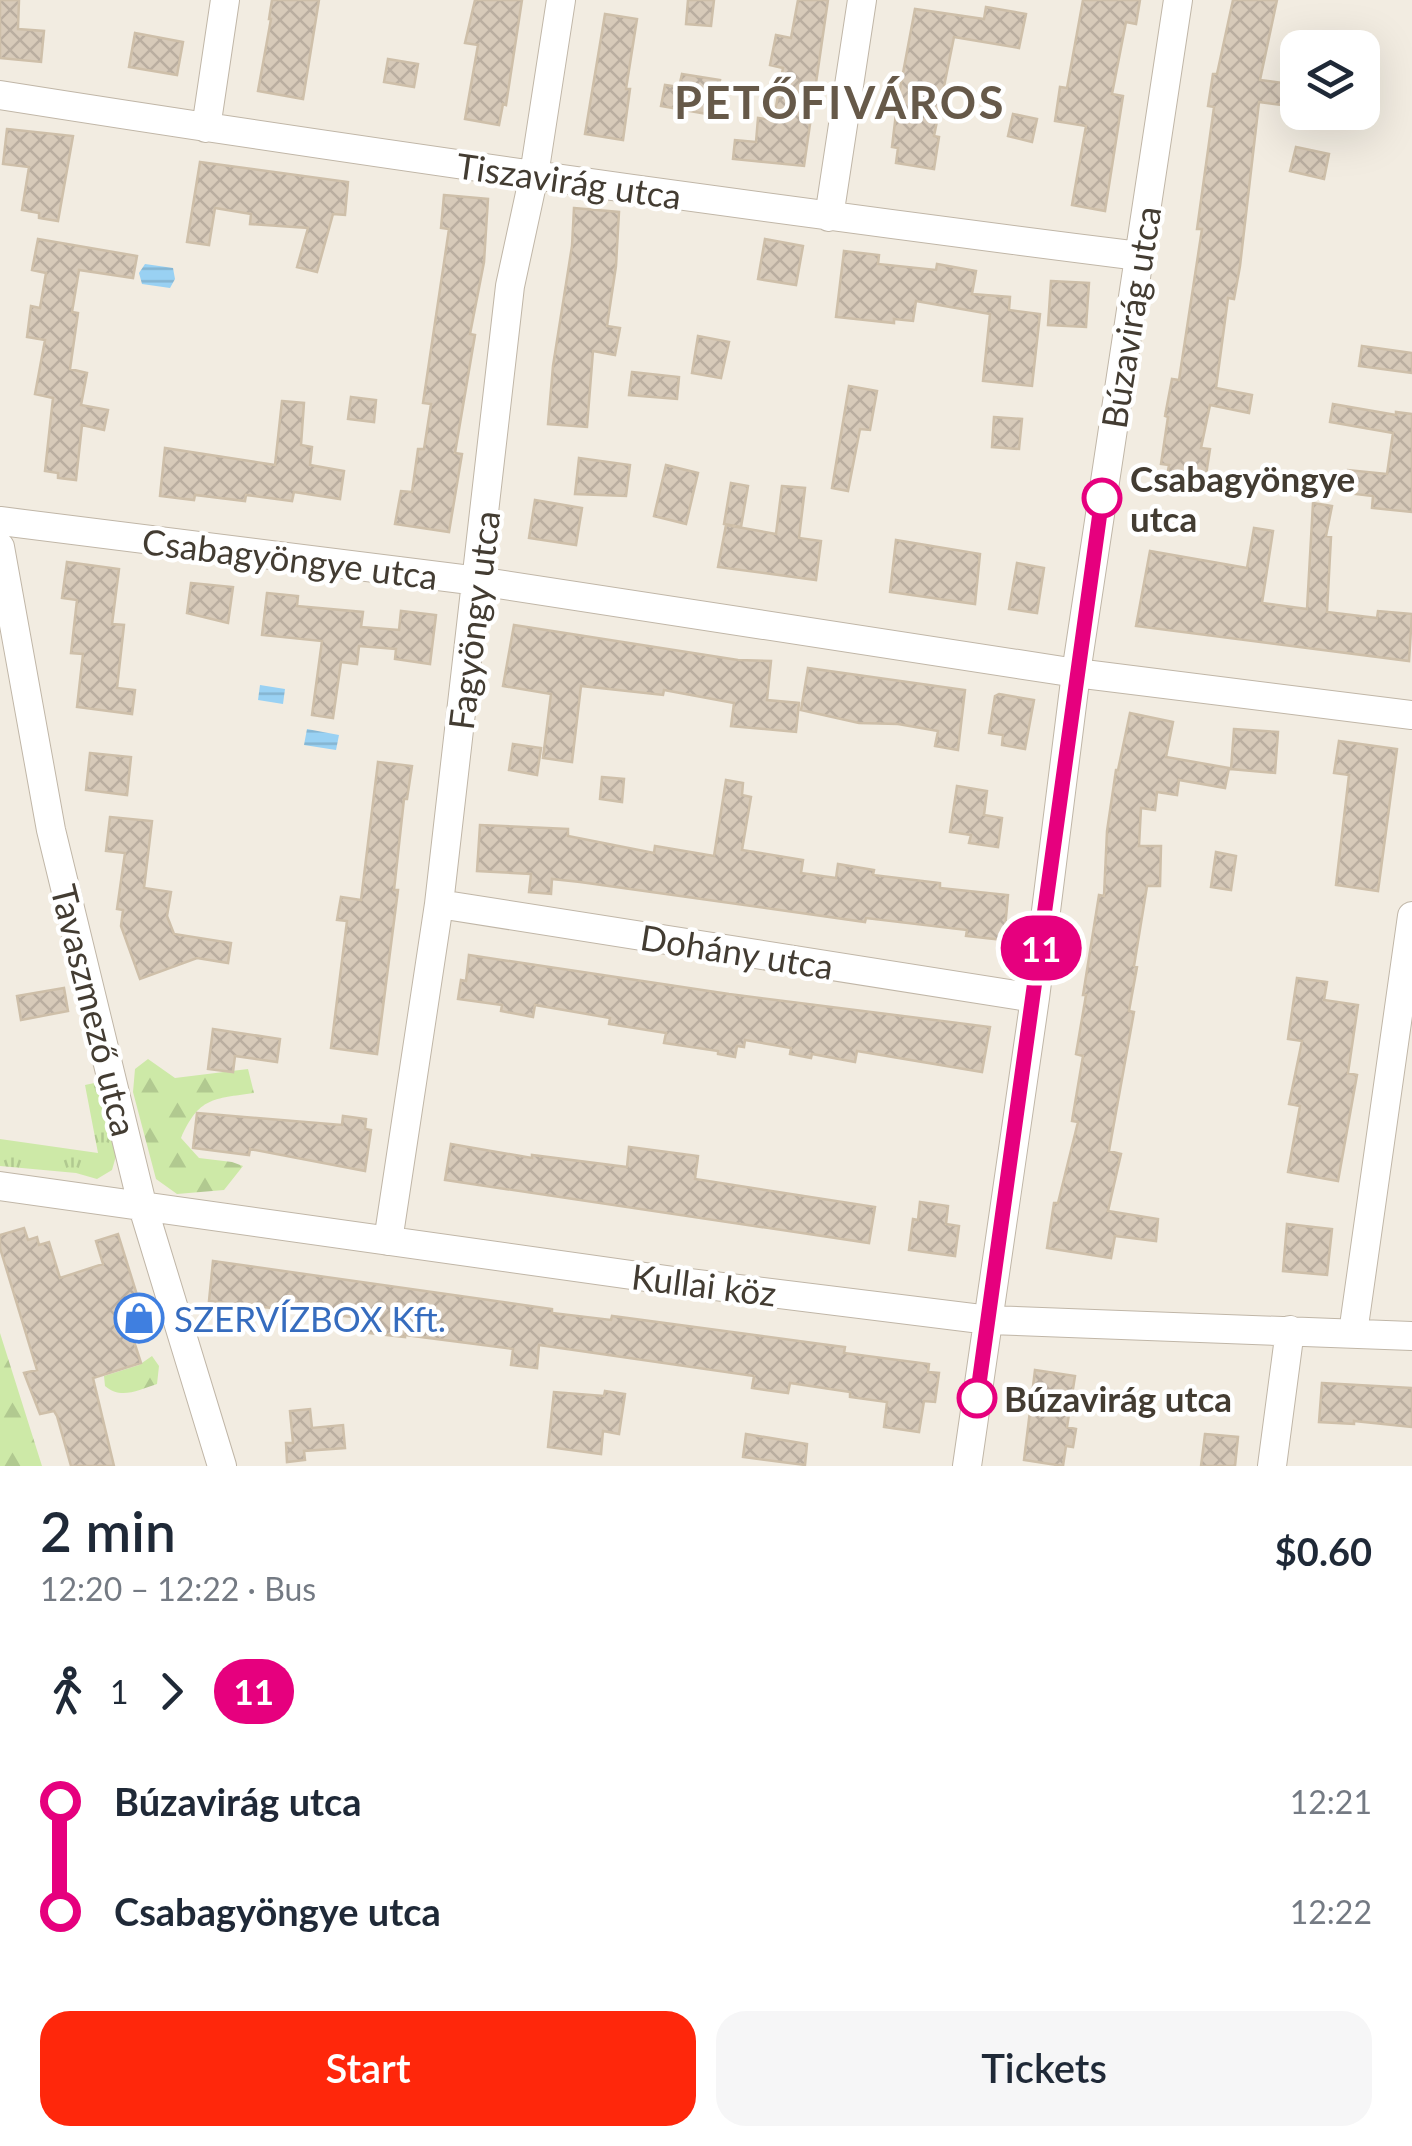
<!DOCTYPE html>
<html lang="en">
<head>
<meta charset="utf-8">
<style>
  body { margin:0; font-family:Lato,sans-serif; background:#f6f6f7; color:#1f2937; height:100vh; display:flex; flex-direction:column; font-size:38px; white-space:nowrap }
  * { box-sizing:border-box; margin:0 }
  p { font-size:32px; color:#747a83 }
  .icon { flex:none; width:55px; height:55px; fill:none; stroke:currentColor; stroke-width:2; stroke-linecap:round; stroke-linejoin:round }
  .map { position:relative; height:1466px; overflow:hidden }
  .details { display:flex; flex-direction:column; background:#fff; flex:1 }
  .details>* { flex:none }
  .badge { padding:0 20px; border-radius:32px; font-size:35px; line-height:65px }
  .controls { position:absolute; left:1280px; top:30px; display:grid; gap:20px }
  .controls a { display:grid; place-items:center; width:100px; height:100px; border-radius:20px; background:#fff; box-shadow:0 10px 40px #0002; font-size:50px }
  .map>.badge { position:absolute; translate:-50% -50%; box-shadow:0 0 0 5px #fff }
  .legs { display:flex; align-items:center; gap:15px; height:110px; padding:0 40px; font-size:32px }
  .legs p { margin-inline-start:auto }
  .head { display:flex; align-items:center; justify-content:space-between; height:170px; padding:0 40px }
  h1 { font-size:55px; font-weight:600; line-height:75px }
  .action { display:flex; gap:20px; margin-top:auto; padding:20px 40px }
  .action a { flex:1; height:115px; border-radius:30px; background:#ff270b; color:#fff; font-size:40px; font-weight:600; line-height:115px; text-align:center }
  .action a+a { background:#f6f6f7; color:#1f2937 }
  ul { padding:0 40px; list-style:none }
  li { display:flex; align-items:center; gap:35px; height:110px; font-size:38px }
  li i { display:grid; place-items:center; width:15px; height:100%; margin:0 12px; background:currentColor }
  li i::after { content:''; width:25px; height:25px; margin:-12px; border:8px solid; border-radius:50%; background:#fff }
  li p { margin-inline-start:auto }
  li:first-child i { background:linear-gradient(#0000 50%,currentColor 0) }
  li:last-child i { background:linear-gradient(currentColor 50%,#0000 0) }
  .map>svg:first-child { display:block }
</style>
</head>
<body>
<div class="map">
<svg width="1412" height="1466" viewBox="0 0 1412 1466">
  <defs>
    <pattern id="grass-tufts" width="24" height="20" patternUnits="userSpaceOnUse" patternTransform="scale(2.5)"><rect width="24" height="20" fill="#cde9a7"/><path d="M3 7l-1-3M5 7V3M7 7l1-3M15 17l-1-3M17 17v-4M19 17l1-3" fill="none" stroke="#b1c990"/></pattern>
    <pattern id="forest-firs" width="22" height="20" patternUnits="userSpaceOnUse" patternTransform="scale(2.5)"><rect width="22" height="20" fill="#cde9a7"/><path d="M5 1l3.5 6h-7zM16 11l3.5 6h-7z" fill="#b1c990"/></pattern>
    <pattern id="water-rules" width="6" height="5" patternUnits="userSpaceOnUse" patternTransform="scale(2.5)"><rect width="6" height="5" fill="#99d1f3"/><path d="M0 2.5h6" fill="none" stroke="#85b4d1"/></pattern>
    <pattern id="building-cross-hatch" width="8" height="8" patternUnits="userSpaceOnUse" patternTransform="scale(2.5)"><rect width="8" height="8" fill="#d7cab9"/><path d="M0 0l8 8M0 8l8-8" fill="none" stroke="#baaea0"/></pattern>
  </defs>
  <rect width="100%" height="100%" fill="#f2ece1"/>
  <path fill="url(#grass-tufts)" d="M99,1082L116,1156L112,1170L97,1179L76,1173L0,1166V1139L98,1153L85,1085Z"/>
  <path fill="url(#forest-firs)" d="M148,1059L175,1078L248,1069L254,1093C213,1099 199,1097 181,1138L199,1158L232,1162L243,1166L224,1190L177,1194L156,1179L133,1092L135,1069Z
    M0,1333L42,1466H0Z
    M152,1356L159,1366L157,1384C138,1390 121,1400 105,1386L104,1376L139,1365Z"/>
  <path fill="url(#water-rules)" d="M145,264L173,268L175,279L170,288L142,284L139,273Z
    M260,685L285,689L283,704L258,700Z
    M307,729L339,735L336,750L304,745Z"/>
  <path fill="url(#building-cross-hatch)" stroke="#cebfa9" stroke-width="2.5" d="M0,0H19L18,29L44,31L41,62L0,58Z
    M272,0H319L303,99L258,91L271,19H269Z
    M475,0H522L506,105L503,104L499,125L465,119L478,45L465,43Z
    M688,0H714L711,26L686,24Z
    M798,0H828L804,166L733,159L735,140L756,142L758,118L772,120L775,112L783,68L770,65L776,35L791,38Z
    M1083,0H1140L1136,24L1126,22L1112,94L1123,96L1105,211L1072,205L1086,126L1055,121L1060,87L1067,88Z
    M1233,0H1277L1260,80L1298,85V107L1259,102L1240,266L1234,299L1228,298L1216,388L1252,395L1249,413L1210,405L1201,448L1210,449L1204,488L1166,482L1169,465L1161,464L1168,417L1165,416L1172,379L1179,380L1202,229H1197L1214,107L1208,106L1213,74H1217Z
    M986,7L1026,14L1019,48L954,37L934,136L939,137L934,169L896,163L898,148L892,147L897,105L915,9L984,19Z
    M605,14L637,19L626,89H630L623,140L585,134Z
    M135,33L183,42L177,75L129,67Z
    M388,59L418,64L414,87L384,82Z
    M682,74L720,80L713,115L661,106L665,85L679,87Z
    M1013,114L1037,119L1032,142L1008,136Z
    M7,129L73,136L58,221L39,218V213L22,210L29,167L3,164Z
    M1296,147L1329,154L1324,179L1290,171Z
    M200,162L348,182L345,215L333,214L317,272L297,267L308,228L250,224L251,214L215,208L209,245L187,242Z
    M444,195L488,199L484,262L470,334L475,335L455,453L462,454L449,532L395,524L401,491L412,492L418,449H424L431,404L423,403L449,229L441,228Z
    M574,208L619,212L616,266L607,326L620,328L615,355L593,351L587,427L548,424L553,366L572,246Z
    M38,239L137,256L133,278L79,270L72,312L78,313L70,369L87,373L81,405L108,410L104,430L82,425L76,480L58,478V473L45,471L53,398L35,394L45,340L27,337L31,306L40,308L46,273L32,270Z
    M765,239L803,246L796,285L758,279Z
    M844,251L879,255L878,264L936,270L937,264L976,271L972,294L1010,297L1009,310L1040,314L1032,386L983,381L990,314L916,301L913,321L894,319V323L836,317Z
    M1051,281L1089,283L1086,327L1048,325Z
    M698,336L729,342L721,378L692,373Z
    M1362,346L1412,353V373L1359,366Z
    M632,372L679,377L677,399L629,395Z
    M849,386L877,391L870,430L860,429L848,491L832,488Z
    M351,397L376,400L374,422L348,419Z
    M282,401L304,403L301,445L312,447L310,465L344,471L340,499L294,492L292,501L246,495L245,501L195,495L194,500L160,496L165,448L275,465Z
    M1333,404L1396,415V412L1412,414V512L1372,508L1373,496L1346,493L1348,470L1387,474L1393,433L1330,422Z
    M994,417L1022,419L1019,449L992,447Z
    M579,458L630,465L626,496L575,494Z
    M666,465L698,473L686,524L654,516Z
    M731,483L748,486L741,527L724,524Z
    M782,486L805,488L799,538L821,541L816,580L718,567L726,525L776,534Z
    M535,500L582,508L576,545L529,538Z
    M1313,503L1332,506L1326,536L1331,537L1327,612L1377,618L1378,611L1412,614L1409,661L1136,626L1150,551L1247,568L1254,528L1273,531L1262,603L1307,609Z
    M896,540L980,554L975,604L890,592Z
    M67,562L119,569L112,624L124,625L117,688L135,690L132,714L77,707L83,654L71,653L77,600L62,598Z
    M1017,563L1044,568L1037,613L1009,609Z
    M191,583L233,587L228,623L187,613Z
    M267,593L298,596L297,606L363,612L361,627L399,630L401,611L436,615L430,664L395,659L396,649L359,646L357,664L341,662L333,718L312,715L322,641L262,635Z
    M514,625L738,660L771,661L767,700L799,703L796,732L731,726L734,703L664,690L663,695L581,686L572,762L543,758L551,694L503,686Z
    M808,668L965,690L958,750L935,746L938,731L898,724L859,723L801,710Z
    M999,694L1034,700L1025,749L1002,745L1003,735L989,733L995,696Z
    M1130,713L1173,722L1166,757L1229,768L1225,788L1179,780L1177,795L1157,792L1155,810L1141,808L1139,846H1161L1160,886H1147L1134,966L1137,967L1129,1011L1134,1012L1109,1151L1121,1154L1108,1211L1158,1219L1156,1241L1115,1236L1111,1258L1047,1248L1054,1203H1058L1078,1122L1072,1121L1083,1056L1076,1054L1086,995H1083L1099,895L1104,896L1107,831L1116,770H1118Z
    M1234,729L1278,732L1275,773L1231,769Z
    M1339,741L1397,749L1378,891L1336,885L1349,775L1334,773Z
    M513,744L541,748L537,775L509,770Z
    M90,753L131,757L127,795L86,790Z
    M378,762L412,766L407,799H404L394,890H398L377,1054L331,1048L347,921L337,920L341,897L361,900Z
    M602,777L624,779L622,802L600,799Z
    M726,780L743,783L742,795L751,797L742,850L803,860L801,873L836,878L838,864L874,870L873,875L940,883V888L1008,895L1004,940L966,936L967,930L866,918L865,922L580,882L552,879L551,894L529,892L531,874L477,871L480,825L568,829V836L654,853L655,846L714,856Z
    M957,786L987,791L984,815L1002,818L998,847L969,843L971,835L950,832Z
    M110,817L152,821L144,888L171,892L167,916L174,934L231,943L228,963L197,958L140,979L121,926L123,910L117,909L125,853L106,851Z
    M1216,852L1236,856L1231,890L1211,887Z
    M469,955L729,994L990,1027L982,1072L857,1051L855,1062L812,1054L811,1058L790,1054L791,1048L745,1040L744,1047L737,1046L735,1057L718,1054V1051L664,1043L666,1033L609,1024L610,1018L535,1005L533,1017L501,1011L502,1005L458,999L461,980L466,981Z
    M1297,978L1327,982L1324,1000L1358,1005L1348,1073L1357,1075L1338,1181L1288,1172L1300,1106L1289,1104L1302,1041L1288,1039Z
    M64,988L68,1011L21,1020L17,996Z
    M213,1029L280,1039L277,1062L235,1056L233,1072L208,1069Z
    M197,1113L342,1125L343,1116L366,1119L365,1129L371,1130L365,1171L250,1149L249,1155L193,1148Z
    M451,1144L532,1158V1155L627,1167L629,1147L698,1156L695,1179L875,1207L869,1243L445,1180Z
    M920,1202L948,1206L946,1224L959,1226L955,1256L909,1250L913,1219L918,1220Z
    M1287,1224L1332,1229L1327,1275L1283,1271Z
    M24,1228L28,1240L37,1237L39,1245L49,1242L60,1278L103,1264L96,1241L118,1234L147,1327L131,1332L141,1363L93,1378L114,1466H71L57,1416L54,1411L40,1414L24,1373L37,1370L0,1248V1235Z
    M213,1261L552,1309V1313L611,1320L612,1316L821,1344L845,1347L844,1353L929,1364L928,1372L939,1373L935,1402L924,1401L919,1432L884,1427L887,1402L850,1397V1392L790,1383L788,1393L752,1388L754,1376L539,1345L537,1368L511,1365L513,1349L405,1335V1337L368,1333L370,1319L209,1301Z
    M1035,1370L1075,1376L1067,1427L1076,1429L1073,1447L1066,1446L1063,1466L1024,1460Z
    M1322,1383L1412,1388V1427L1354,1421V1424L1319,1422Z
    M605,1391L625,1394L619,1434L603,1431L601,1454L548,1447L554,1392L604,1396Z
    M310,1409L312,1428L343,1425L345,1448L304,1451L305,1460L287,1462L286,1443H293L290,1411Z
    M746,1434L807,1444L805,1465L743,1457Z
    M1205,1434L1238,1437L1235,1466H1201Z"/>
  <g fill="none" stroke-linecap="round" stroke-linejoin="round">
    <g stroke="#c0b6a7" stroke-width="30">
      <path id="minor" d="M0,95C379,155 759,208 1139,256
        M206,128L225,0
        M829,217L862,0
        M0,521L478,581L1076,673L1412,715
        M0,547L51,830L142,1204L222,1466
        M439,904L1035,998
        M0,1186L674,1281L989,1320L1412,1336
        M388,1241L439,904L510,286L534,175L561,0
        M1353,1333L1412,916
        M967,1466L1035,998L1076,673L1178,0
        M1272,1466L1290,1330"/>
    </g>
    <use href="#minor" stroke="#fff" stroke-width="28"/>
  </g>
  <g fill="none" stroke-linecap="round" stroke-linejoin="round">
    <g stroke="#fff" stroke-width="22">
      <path id="line-1" d="M977,1398L1102,498"/>
    </g>
    <use href="#line-1" stroke="#e6007e" stroke-width="15"/>
  </g>
  <defs>
    <g id="shop-ring" transform="scale(2.5)"><circle r="9.5" fill="#fff" stroke="#3f7fe0" stroke-width="1.5"/><path d="M-5-2.5h2.3a2.7 3.5 0 0 1 5.4 0H5L5.5 6h-11ZM-1.5-2.5h3a1.5 2.3 0 0 0-3 0Z" fill="#3f7fe0"/></g>
  </defs>
  <g fill-rule="evenodd">
    <use href="#shop-ring" x="139" y="1318"/>
  </g>
  <g fill="#fff" stroke="#e6007e" stroke-width="5">
    <circle cx="1102" cy="498" r="18"/>
    <circle cx="977" cy="1398" r="18"/>
  </g>
  <g text-anchor="middle" dominant-baseline="central" stroke-width="9" stroke-linejoin="round" paint-order="stroke">
    <g font-size="35" fill="#433c32" stroke="#fff">
      <text transform="translate(569 180) rotate(8)">Tiszavirág utca</text>
      <text transform="translate(1130 317) rotate(-81)">Búzavirág utca</text>
      <text transform="translate(290 558) rotate(7)">Csabagyöngye utca</text>
      <text transform="translate(473 620) rotate(-83)">Fagyöngy utca</text>
      <text transform="translate(737 951) rotate(9)">Dohány utca</text>
      <text transform="translate(95 1010) rotate(76)">Tavaszmező utca</text>
      <text transform="translate(704 1284) rotate(7)">Kullai köz</text>
    </g>
    <g font-size="35" font-weight="bold" fill="#433c32" stroke="#fff" text-anchor="start">
      <text x="1130" y="478">Csabagyöngye<tspan x="1130" dy="40">utca</tspan></text>
      <text x="1004" y="1398">Búzavirág utca</text>
    </g>
    <g font-size="35" fill="#366cbe" stroke="#fff" text-anchor="start">
      <text x="174" y="1318">SZERVÍZBOX Kft.</text>
    </g>
    <g font-size="45" font-weight="bold" letter-spacing="2.5" fill="#665949" stroke="#fff">
      <text x="840" y="102">PETŐFIVÁROS</text>
    </g>
  </g>
</svg>
<div class="controls">
<a><svg class="icon" aria-label="layers" viewBox="0 0 24 24"><path d="M12 4l9 5-9 5-9-5zM3 14l9 5 9-5"/></svg></a>
</div>
<b class="badge" style="left:1041px;top:948px;background:#e6007e;color:#fff">11</b>
</div>
<section class="details">
<div class="head"><div><h1>2 min</h1><p>12:20 – 12:22 · Bus</p></div><b>$0.60</b></div>
<div class="legs"><svg class="icon" aria-label="walk" viewBox="0 0 24 24"><circle cx="13" cy="4" r="2"/><path d="M13 8l-2 6 4 7M11 14l-3 7M7 12l3-4h3l4 4"/></svg>1<svg class="icon" aria-label="forward" viewBox="0 0 24 24"><path d="M9 5l7 7-7 7"/></svg><b class="badge" style="background:#e6007e;color:#fff">11</b></div>
<ul>
<li><i style="color:#e6007e"></i><b>Búzavirág utca</b><p>12:21</p></li>
<li><i style="color:#e6007e"></i><b>Csabagyöngye utca</b><p>12:22</p></li>
</ul>
<div class="action"><a>Start</a><a>Tickets</a></div>
</section>
</body>
</html>
